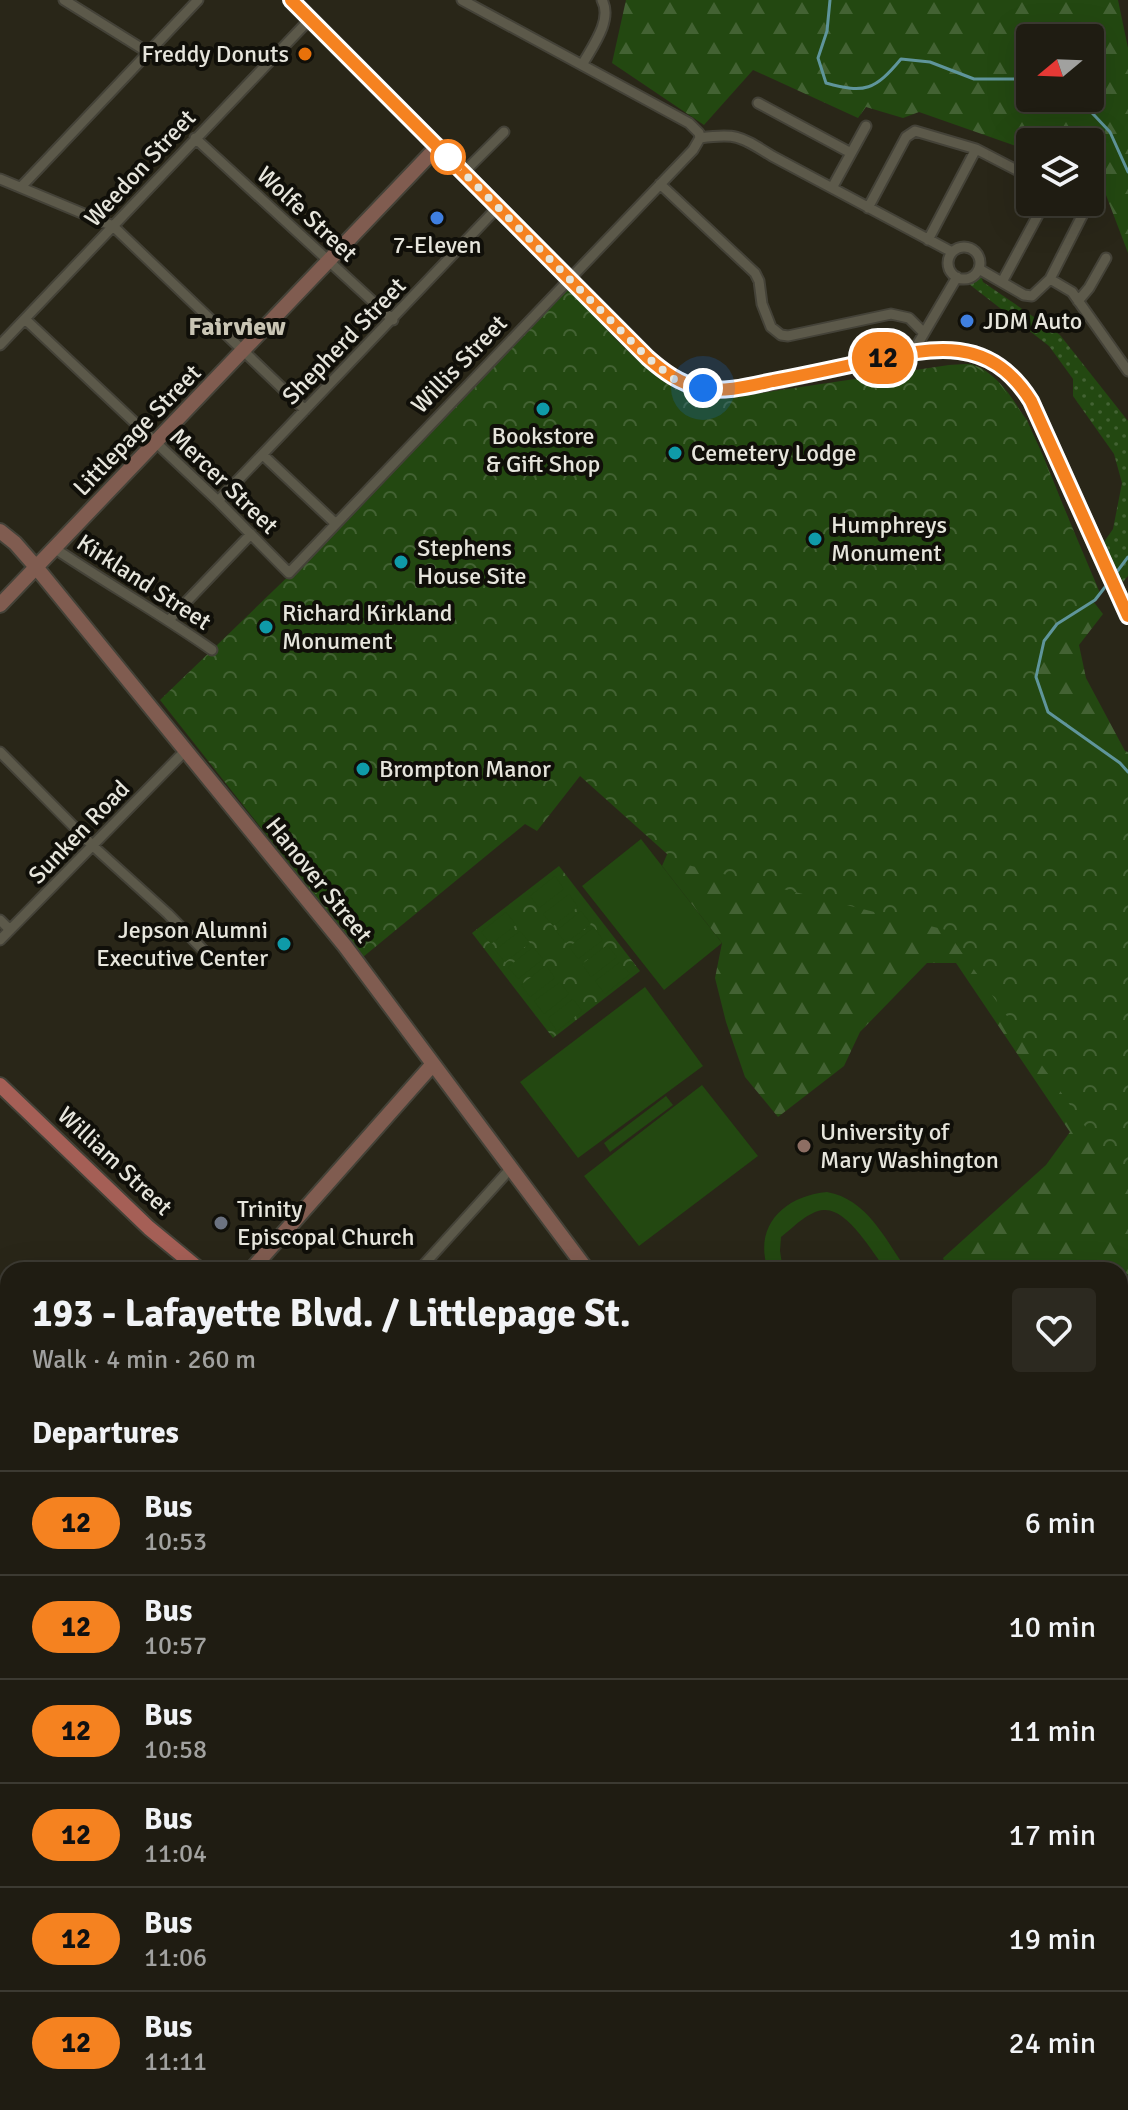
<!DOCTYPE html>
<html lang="en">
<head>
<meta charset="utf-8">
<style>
  body { margin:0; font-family:Signika,sans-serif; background:#2c2920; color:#f1f3f6; height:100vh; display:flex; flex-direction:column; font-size:30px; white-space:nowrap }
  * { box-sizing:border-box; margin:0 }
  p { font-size:26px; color:#a1a19f }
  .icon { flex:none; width:44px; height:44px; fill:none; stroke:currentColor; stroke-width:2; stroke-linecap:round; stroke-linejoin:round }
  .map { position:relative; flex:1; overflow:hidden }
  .sheet { position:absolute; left:0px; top:1262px; width:1128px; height:848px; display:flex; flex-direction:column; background:#1f1c12; border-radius:24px 24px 0 0; box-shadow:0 8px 32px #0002,0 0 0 2px #3c3a32 }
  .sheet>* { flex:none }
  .badge { padding:0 16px; border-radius:26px; font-size:28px; line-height:52px }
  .needle { width:52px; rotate:251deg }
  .controls { position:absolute; left:1016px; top:24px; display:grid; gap:16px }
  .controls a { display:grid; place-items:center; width:88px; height:88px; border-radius:8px; background:#1f1c12; box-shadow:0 8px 32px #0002,0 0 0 2px #3c3a32; font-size:40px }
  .you { position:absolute; width:40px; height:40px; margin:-20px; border:6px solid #fff; border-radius:50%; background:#1a73e8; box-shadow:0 0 0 12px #1a73e833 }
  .map>.badge { position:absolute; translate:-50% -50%; box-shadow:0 0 0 4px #fff }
  h2 { padding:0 32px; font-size:30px; line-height:72px }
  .round { display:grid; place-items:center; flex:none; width:84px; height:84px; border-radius:8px; background:#2c2920 }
  .head { display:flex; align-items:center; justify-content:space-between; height:136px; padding:0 32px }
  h1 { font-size:38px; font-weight:700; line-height:60px }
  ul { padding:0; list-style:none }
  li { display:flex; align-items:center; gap:24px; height:104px; padding:0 32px; border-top:2px solid #3c3a32 }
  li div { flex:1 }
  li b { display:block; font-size:30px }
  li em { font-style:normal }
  li .badge { min-width:88px; font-weight:700; text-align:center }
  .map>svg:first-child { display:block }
</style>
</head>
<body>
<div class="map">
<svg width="1128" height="2110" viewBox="0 0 1128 2110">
  <defs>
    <pattern id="grass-dots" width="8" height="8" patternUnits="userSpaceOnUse" patternTransform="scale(2)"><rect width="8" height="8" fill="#234811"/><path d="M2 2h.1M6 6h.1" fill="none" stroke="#436233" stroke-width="1.8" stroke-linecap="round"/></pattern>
    <pattern id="forest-firs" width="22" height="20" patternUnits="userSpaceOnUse" patternTransform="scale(2)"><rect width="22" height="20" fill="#234811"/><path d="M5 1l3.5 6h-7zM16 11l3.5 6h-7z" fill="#436233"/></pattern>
    <pattern id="park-crowns" width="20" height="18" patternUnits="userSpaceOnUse" patternTransform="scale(2)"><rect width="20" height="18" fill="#234811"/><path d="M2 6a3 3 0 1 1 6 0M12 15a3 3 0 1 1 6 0" fill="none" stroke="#436233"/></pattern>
  </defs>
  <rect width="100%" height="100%" fill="#292618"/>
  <path fill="url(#grass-dots)" d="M981,276L983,282L1060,335L1128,421V576L1123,582L1104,542L1113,529L1122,483L1114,454L1073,396V379L1049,346L965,281Z"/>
  <path fill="url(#forest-firs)" fill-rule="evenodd" d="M626,0H1118L1128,48V253L1098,174L1090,171V142H1030V151L919,112L903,118L866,107L858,118L753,70L704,125L612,63ZM1090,38V98H1030V38Z
    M949,365C956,365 967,363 974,365C1021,382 1051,477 1069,520L1053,549L1103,614L1079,645L1086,678L1125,751L1128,752V1444L1120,1441V1270H948L943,1258L1046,1165L1070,1132L956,963H927L860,1032L844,1066L778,1117L745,1077L726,1022L715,978L722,943L662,866L672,843L963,466Z
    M604,2102H781L782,2107L767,2110H592Z"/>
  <path fill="url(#park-crowns)" d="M568,289C598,319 642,373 679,389C697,397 715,397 734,397L949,365H973L998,382L1027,420L1100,593L1095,600L1057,624L1044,641L1036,677L1048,712L1120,763L1128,772V1187L946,930L676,862L580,776L537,831L525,824L363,957L160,700L328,538Z
    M559,866L640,971L553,1038L472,933Z"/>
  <path fill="#234811" d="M641,839L722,943L664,990L582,886Z
    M555,876L564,889L539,908L530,896Z
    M569,894L578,907L553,926L543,914Z
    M581,911L591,924L566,943L556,931Z
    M506,912L516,925L491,944L481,932Z
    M594,927L603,940L578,959L569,947Z
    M520,931L530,943L505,962L495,950Z
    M607,945L617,957L591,977L582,964Z
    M533,947L543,959L518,979L508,967Z
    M620,962L630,974L605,994L595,981Z
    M546,965L555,978L530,997L521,985Z
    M560,982L569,994L544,1014L534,1001Z
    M645,987L703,1066L578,1158L520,1082Z
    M573,999L582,1011L557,1031L548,1018Z
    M702,1085L758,1156L639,1246L584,1176Z
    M666,1096L673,1105L610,1152L604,1143Z
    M827,1192C867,1199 885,1239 907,1270H886C873,1253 847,1208 824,1210C808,1211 793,1228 781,1237L780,1251L783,1270H768C753,1226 784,1196 827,1192Z
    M1120,1456L1128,1460V1558L1120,1557Z"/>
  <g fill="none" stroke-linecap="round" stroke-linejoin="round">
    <path stroke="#5f959b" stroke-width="3" d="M830,0L827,31L818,58L826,83C865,94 875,90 901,59L930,62L974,79H1030
      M1078,98L1110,132L1128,172
      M1116,573L1128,557
      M1109,582L1095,600L1057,624L1044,641L1036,677L1048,712L1120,763L1128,772
      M1120,1904L1128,1902"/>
    <g stroke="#444238" stroke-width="13">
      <path id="street" d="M64,0L149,53
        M462,0L689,123L699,133L700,138
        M582,65C592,47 613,20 602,0
        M758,103L851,153
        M195,138L393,320
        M700,138C737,133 740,136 772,156L952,252
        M464,172L504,132
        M0,179L113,226L305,410
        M660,184L755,273L759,281L762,304L771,327L781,335L788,336L891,314L909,318L923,332
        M21,187L198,0
        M832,188L866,126
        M868,208L906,137L915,131L976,149L1030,177
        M928,240L976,149
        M948 263a16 16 0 1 1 32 0a16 16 0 1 1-32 0Z
        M979,269L1024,295L1032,296L1050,279L1089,202
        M1050,279L1072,292L1128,371
        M1002,282L1045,202
        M1078,301L1089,288L1106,258
        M25,319L218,501L289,573L693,150L700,138
        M0,345L310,19
        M913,352L957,277
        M263,455L335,523
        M218,501L498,207
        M54,548C106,583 161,614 212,650
        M169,620L251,534
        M0,752L93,846L168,914L210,957
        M0,920L10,930
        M0,940L186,750
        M419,1270L511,1168
        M570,1270L579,1260
        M0,1701L8,1708
        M0,1879L8,1886
        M0,1962L8,1953
        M1120,2009L1128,2014
        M1120,2052L1128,2042
        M0,2057L8,2064
        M50,2102L59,2110
        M249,2102L258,2110
        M157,2110L164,2102
        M444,2110L452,2102
        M831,2110L873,2102
        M1005,2110L1021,2102"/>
    </g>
    <g stroke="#444238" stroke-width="18">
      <path id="secondary" d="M291,0L648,358C664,372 679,383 700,388C724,393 750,386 773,382C805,375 837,368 869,361C934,347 990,335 1031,401L1128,616
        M0,531L15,543L36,567L345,946L587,1270
        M0,605L438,146
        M251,1270L433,1064
        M0,1564L8,1555"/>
    </g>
    <g stroke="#444238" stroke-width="18">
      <path id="primary" d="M0,1085L149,1228L200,1270"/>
    </g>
    <g stroke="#444238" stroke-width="20">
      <path id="highway" d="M1120,1807L1128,1797
        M1120,1835L1128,1826
        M944,2110L945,2102
        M964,2110V2102"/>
    </g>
    <use href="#street" stroke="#5c594a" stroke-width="9"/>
    <use href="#secondary" stroke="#805c50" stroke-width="14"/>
    <use href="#primary" stroke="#a55f56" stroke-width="14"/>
    <use href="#highway" stroke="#d5635e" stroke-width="16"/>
  </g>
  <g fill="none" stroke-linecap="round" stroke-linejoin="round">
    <g stroke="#fff" stroke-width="18">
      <path id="line" d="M291,0L648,358C664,372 679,383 700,388C723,393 750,386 773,381C805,375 837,368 869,361C934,347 990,335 1031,401L1128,616"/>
    </g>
    <use href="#line" stroke="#f58220" stroke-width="12"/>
    <path stroke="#e6e5dc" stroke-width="8" stroke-dasharray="0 14.4" d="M448,157L648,358L674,379L703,388"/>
  </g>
  <circle fill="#e8710a" stroke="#100f09" stroke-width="3" cx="305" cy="54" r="8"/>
  <circle fill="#fff" stroke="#f58220" stroke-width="4" cx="448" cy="157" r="16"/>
  <g fill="#3f7fe0" stroke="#100f09" stroke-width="3">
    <circle cx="437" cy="218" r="8"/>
    <circle cx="967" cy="321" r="8"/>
  </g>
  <g fill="#0f9aa8" stroke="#100f09" stroke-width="3">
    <circle cx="543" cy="409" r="8"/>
    <circle cx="675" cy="453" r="8"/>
    <circle cx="815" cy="539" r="8"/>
    <circle cx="401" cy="562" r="8"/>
    <circle cx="266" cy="627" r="8"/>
    <circle cx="363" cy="769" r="8"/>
    <circle cx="284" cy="944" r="8"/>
  </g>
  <circle fill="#8d6e63" stroke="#100f09" stroke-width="3" cx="804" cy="1146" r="8"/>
  <circle fill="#6b7280" stroke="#100f09" stroke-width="3" cx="221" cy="1223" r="8"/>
  <g text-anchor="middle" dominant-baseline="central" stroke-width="8" stroke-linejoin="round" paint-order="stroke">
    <g font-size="24" fill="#e6e5dc" stroke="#100f09" text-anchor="start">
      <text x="289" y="54" text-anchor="end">Freddy Donuts</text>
      <text x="437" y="245" text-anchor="middle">7-Eleven</text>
      <text x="983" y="321">JDM Auto</text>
      <text x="543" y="436" text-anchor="middle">Bookstore<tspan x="543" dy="28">&amp; Gift Shop</tspan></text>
      <text x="691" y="453">Cemetery Lodge</text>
      <text x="831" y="525">Humphreys<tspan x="831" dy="28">Monument</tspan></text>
      <text x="417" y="548">Stephens<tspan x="417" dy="28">House Site</tspan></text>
      <text x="282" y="613">Richard Kirkland<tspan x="282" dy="28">Monument</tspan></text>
      <text x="379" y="769">Brompton Manor</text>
      <text x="268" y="930" text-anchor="end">Jepson Alumni<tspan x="268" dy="28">Executive Center</tspan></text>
      <text x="820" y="1132">University of<tspan x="820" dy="28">Mary Washington</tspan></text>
      <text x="237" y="1209">Trinity<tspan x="237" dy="28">Episcopal Church</tspan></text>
    </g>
    <g font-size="24" fill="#e6e5dc" stroke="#100f09">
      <text transform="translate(140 168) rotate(-47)">Weedon Street</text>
      <text transform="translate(307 214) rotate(43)">Wolfe Street</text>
      <text transform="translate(344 341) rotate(-46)">Shepherd Street</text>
      <text transform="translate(459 364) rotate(-46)">Willis Street</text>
      <text transform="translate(137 430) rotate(-46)">Littlepage Street</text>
      <text transform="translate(224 481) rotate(44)">Mercer Street</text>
      <text transform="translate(144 582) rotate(33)">Kirkland Street</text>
      <text transform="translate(79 832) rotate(-46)">Sunken Road</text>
      <text transform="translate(319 880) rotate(51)">Hanover Street</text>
      <text transform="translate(115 1161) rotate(43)">William Street</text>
    </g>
    <g font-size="26" font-weight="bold" fill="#c9c5b4" stroke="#100f09">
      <text x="237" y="327">Fairview</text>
    </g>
  </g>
</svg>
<div class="controls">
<a><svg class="needle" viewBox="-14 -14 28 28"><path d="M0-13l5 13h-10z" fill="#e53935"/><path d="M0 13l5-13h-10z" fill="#a1a19f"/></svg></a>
<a><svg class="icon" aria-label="layers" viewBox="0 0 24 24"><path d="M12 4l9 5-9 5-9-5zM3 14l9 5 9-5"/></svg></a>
</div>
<div class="you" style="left:703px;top:388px"></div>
<b class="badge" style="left:883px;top:358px;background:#f58220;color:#111">12</b>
<section class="sheet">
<div class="head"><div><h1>193 - Lafayette Blvd. / Littlepage St.</h1><p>Walk · 4 min · 260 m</p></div><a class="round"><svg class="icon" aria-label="heart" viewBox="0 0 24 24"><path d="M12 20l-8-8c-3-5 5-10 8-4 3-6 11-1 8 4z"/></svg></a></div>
<h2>Departures</h2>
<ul>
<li><span class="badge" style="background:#f58220;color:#111">12</span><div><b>Bus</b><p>10:53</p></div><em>6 min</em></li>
<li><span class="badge" style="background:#f58220;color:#111">12</span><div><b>Bus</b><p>10:57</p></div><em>10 min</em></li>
<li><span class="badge" style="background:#f58220;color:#111">12</span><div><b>Bus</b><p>10:58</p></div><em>11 min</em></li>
<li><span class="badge" style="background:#f58220;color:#111">12</span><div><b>Bus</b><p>11:04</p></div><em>17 min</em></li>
<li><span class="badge" style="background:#f58220;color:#111">12</span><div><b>Bus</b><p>11:06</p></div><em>19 min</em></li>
<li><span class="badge" style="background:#f58220;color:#111">12</span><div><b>Bus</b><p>11:11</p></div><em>24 min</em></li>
</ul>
</section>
</div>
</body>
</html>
